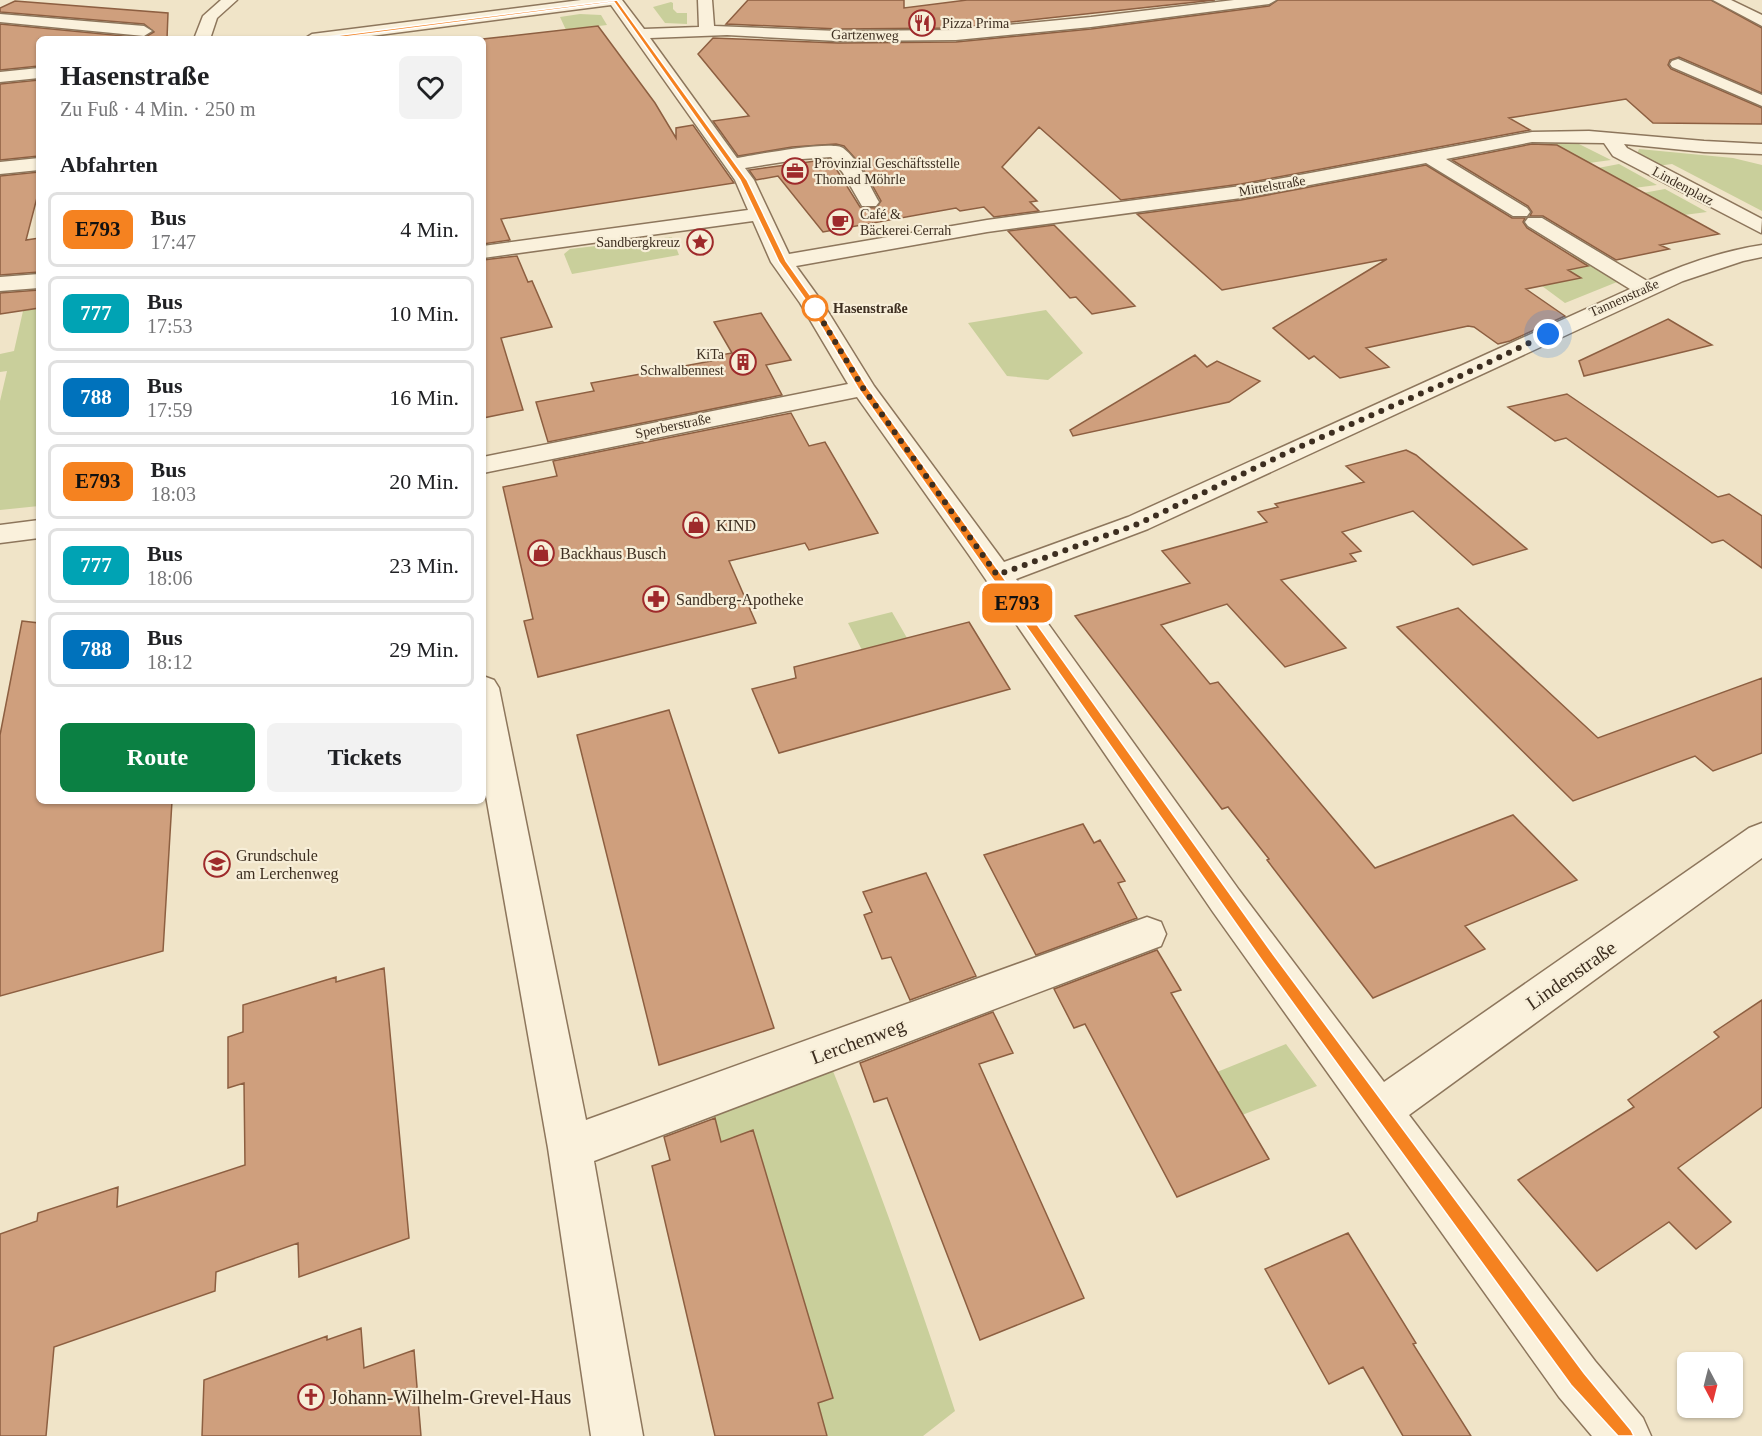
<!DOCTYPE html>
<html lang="de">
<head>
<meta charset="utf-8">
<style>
  body { margin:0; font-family:"Times New Roman",serif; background:#f2f2f2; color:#202124; height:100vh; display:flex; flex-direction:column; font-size:22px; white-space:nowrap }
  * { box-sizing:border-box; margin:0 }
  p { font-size:20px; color:#757577 }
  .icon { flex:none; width:33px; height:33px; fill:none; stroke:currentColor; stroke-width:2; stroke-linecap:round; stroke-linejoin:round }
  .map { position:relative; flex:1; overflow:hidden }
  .drawer { position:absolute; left:36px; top:36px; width:450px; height:768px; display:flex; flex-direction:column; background:#fff; border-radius:9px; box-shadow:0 2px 4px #0004 }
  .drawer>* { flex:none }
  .badge { padding:0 12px; border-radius:9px; font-size:21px; line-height:39px }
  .needle { width:39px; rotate:173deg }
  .tools { position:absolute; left:1677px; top:1352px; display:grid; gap:12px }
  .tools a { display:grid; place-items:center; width:66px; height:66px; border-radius:9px; background:#fff; box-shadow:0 2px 4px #0004; font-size:30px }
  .you { position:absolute; width:30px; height:30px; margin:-15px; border:4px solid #fff; border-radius:50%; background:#1a73e8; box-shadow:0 0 0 9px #1a73e833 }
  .map>.badge { position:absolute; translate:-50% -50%; box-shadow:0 0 0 3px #fff }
  h2 { padding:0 24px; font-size:22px; line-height:54px }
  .round { display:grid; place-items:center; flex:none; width:63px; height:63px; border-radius:9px; background:#f2f2f2 }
  .head { display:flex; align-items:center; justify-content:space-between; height:102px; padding:0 24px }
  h1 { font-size:28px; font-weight:800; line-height:45px }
  .cta { display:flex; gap:12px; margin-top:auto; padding:12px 24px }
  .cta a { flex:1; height:69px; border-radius:9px; background:#0b8043; color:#fff; font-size:24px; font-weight:800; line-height:69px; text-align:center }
  .cta a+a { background:#f2f2f2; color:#202124 }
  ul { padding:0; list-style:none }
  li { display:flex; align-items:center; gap:18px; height:75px; margin:0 12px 9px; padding:0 12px; border:3px solid #e0e0e0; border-radius:9px }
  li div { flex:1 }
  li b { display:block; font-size:22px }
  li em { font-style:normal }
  li .badge { min-width:66px; font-weight:700; text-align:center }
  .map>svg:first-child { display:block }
</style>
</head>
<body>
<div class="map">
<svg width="1762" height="1436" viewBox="0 0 1762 1436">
  <rect width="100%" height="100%" fill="#f0e4c8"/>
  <path fill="#c9cf9b" d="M671,2L673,3V9L677,13H687V24L665,23L653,7Z
    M580,14L601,15L607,25L566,30L560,17Z
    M1555,142L1579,144L1611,160L1589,163L1575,155L1540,160L1519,149Z
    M1639,149L1733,158L1762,165V211L1672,164L1657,166L1637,154Z
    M1619,164L1657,185L1634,188L1598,168Z
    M1665,189L1707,212L1684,215L1643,193Z
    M672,237L679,255L572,274L564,254L570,249Z
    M1579,254L1622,280L1565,303L1542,286L1580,278L1551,259Z
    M39,308V506L0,510V401L7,371L0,372V354L14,351L23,311Z
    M1046,310L1083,353L1048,380L1007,376L968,323Z
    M892,612L907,638L862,650L848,623Z
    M1286,1044L1317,1086L1242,1115L1217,1072Z
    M831,1066C877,1180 917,1295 955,1411L923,1436H827L818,1403L832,1398L752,1131L721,1142L710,1107Z"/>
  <path fill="#cf9f7d" stroke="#8d5f41" stroke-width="1.5" d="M748,0H904V8L967,0H1215L956,28L838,29L726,24Z
    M1278,0H1711L1762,28V93L1679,57L1670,60L1668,65L1671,69L1762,108V124L1653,123L1626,99L1509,118L1530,130L1241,184L1121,200L1039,127L1002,167L1037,201L1030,202L1039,211L994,217L984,207L960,211L956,208L823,232L778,176L756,180L749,170L830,159L860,207L876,208L881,201L861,165L844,146L836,144L792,147L738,156L713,121L749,116L698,54L713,38L838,43L956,42L1091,29L1269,6Z
    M15,1L168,13L167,39H39V66L0,70V24L144,38L154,32L144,24L0,12V8Z
    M598,26L655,103L676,138V128L693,125L734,183L501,219L510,240L483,244V39Z
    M39,80V156L0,160V84Z
    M1532,144L1557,145L1719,234L1660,245L1669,249L1616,260L1543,216H1530L1532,212L1528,206L1452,160Z
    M1426,165L1512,218H1525L1523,222L1527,228L1588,266L1568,270L1581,278L1526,289L1565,316L1510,341L1498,344L1474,327L1468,326L1366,348L1389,367L1340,378L1314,356L1309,359L1273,328L1387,259L1222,290L1137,214L1241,200Z
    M39,172V190L26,240L39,238V272L0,275V176Z
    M1054,225L1135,306L1092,314L1076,297L1070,298L1008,231Z
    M517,256L528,282L532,281L552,327L501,338L523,410L483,418V260Z
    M39,290V308L0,314V293Z
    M761,313L791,360L766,365L782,395L548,442L536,402L594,391L591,383L717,360L715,356L732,353L714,322Z
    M1668,319L1712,345L1584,376L1579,361Z
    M1195,355L1207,367L1217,361L1260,381L1229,402L1073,436L1070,430Z
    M1567,394L1718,497L1729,494L1762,516V568L1723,540L1712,543L1566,438L1555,441L1508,407Z
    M791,413L809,446L825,442L878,533L809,550L805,543L729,561L756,623L538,677L524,621L533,619L503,487L557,476L553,461Z
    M1406,450L1416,455L1527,549L1473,565L1413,511L1342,532L1361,551L1350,554L1356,561L1281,580L1346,648L1285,667L1227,604L1161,625L1210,684L1218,682L1375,868L1513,815L1577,880L1465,926L1485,949L1373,998L1267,860L1269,859L1228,807L1222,809L1075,616L1190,583L1162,551L1267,522L1258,512L1278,507L1275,504L1364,482L1346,466Z
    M1458,608L1598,738L1762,678V753L1713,771L1695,756L1573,801L1397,627Z
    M22,621L39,623V801H172L163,951L0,996V735Z
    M969,622L1010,689L779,753L752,689L796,678L794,667Z
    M669,710L774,1028L659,1065L577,735Z
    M1083,824L1094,843L1100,840L1125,881L1118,883L1137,918L1036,955L984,855Z
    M926,873L976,976L910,1000L891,957L882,959L864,915L872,912L863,892Z
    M1157,950L1181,990L1171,993L1269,1159L1177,1197L1085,1024L1074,1028L1054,989Z
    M384,968L409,1238L299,1277L298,1243L216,1272L215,1291L54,1347L46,1436H0V1234L37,1221L38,1213L118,1187L117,1207L245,1165L244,1083L228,1088V1037L243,1032V1005L336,977V982Z
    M1762,1000V1107L1678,1168L1731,1222L1696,1249L1669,1222L1597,1271L1518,1180L1634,1107L1628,1100L1719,1037L1714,1032Z
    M993,1012L1013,1053L979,1064L1084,1298L980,1340L887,1098L874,1102L860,1063Z
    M715,1118L721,1142L753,1130L833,1398L818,1403L827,1436H715L652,1166L670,1160L664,1137Z
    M1348,1233L1416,1343L1413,1344L1471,1436H1403L1363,1367L1329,1384L1265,1269Z
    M361,1328L364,1368L414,1350L421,1436H202L204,1380L327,1336V1340Z"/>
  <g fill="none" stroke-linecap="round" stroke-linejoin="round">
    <g stroke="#8d765c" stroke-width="3">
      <path id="minor" d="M221,0H237L217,18L210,39H194L203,16Z
        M581,0H622L644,29L699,27L698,0H712L714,26L838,31L956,30L1091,17L1234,0H1276L1269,4L1091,27L956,40L838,41L727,35L650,38L737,158C754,155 832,140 843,148C859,160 869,185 879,202L876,206H862L843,173L831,157L802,159L745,168L754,180L789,254L987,220L1241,186L1532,132L1589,131L1704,141L1762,144V154L1704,152L1624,144L1627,148L1762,219L1761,233L1613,156L1604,143L1532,142L1446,159L1527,208L1530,212L1527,216H1513L1426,163L1241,198L987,232L796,266L822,302L874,386L1004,562L1128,517L1630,289L1528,226L1525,222L1528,218H1542L1647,281C1684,264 1723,251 1762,245V257L1743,261L1683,281L1148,529L1016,579L1239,890L1384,1082L1749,828L1762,823V858L1409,1115L1595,1361L1643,1418L1651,1436H1592L1559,1397L1213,912L969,555L857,397L483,473V457L848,384L800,303L771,262L753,221L483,258V246L748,210L735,180L611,5L348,39H304L312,34Z
        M1713,0H1731L1762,15V26Z
        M0,14L144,26L152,31L144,36L0,22Z
        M1678,59L1762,95V106L1672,67L1670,64L1672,61Z
        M39,68V78L0,82V72Z
        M39,158V170L0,174V162Z
        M39,274V288L0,291V277Z
        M39,520V538L0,543V525Z
        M483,676L494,680L499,688L586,1120L1147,917L1161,922L1166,934L1161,946L594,1161L643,1436H591L548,1148L483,779Z"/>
    </g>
    <use href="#minor" fill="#faf1dc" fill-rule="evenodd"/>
  </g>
  <path fill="#f58220" stroke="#fff" stroke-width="1.5" d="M617,0L747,180L786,261L815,302L867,387L1273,954L1584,1373L1631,1430L1634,1436H1618L1571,1385L1263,962L858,388L807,302L779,262L740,180L614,2L313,41L310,39Z"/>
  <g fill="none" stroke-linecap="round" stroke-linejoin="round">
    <path stroke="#3d2e20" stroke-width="6" stroke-dasharray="0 10.8" d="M815,308L811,302L863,388L997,575L1138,524L1297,448L1454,379L1548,334"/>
  </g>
  <defs>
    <g id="restaurant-ring" transform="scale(1.35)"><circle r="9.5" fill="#f7eed8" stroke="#9e2a2b" stroke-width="1.5"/><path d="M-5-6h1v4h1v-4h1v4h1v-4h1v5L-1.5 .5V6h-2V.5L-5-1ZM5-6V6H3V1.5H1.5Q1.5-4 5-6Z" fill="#9e2a2b"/></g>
    <g id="office-ring" transform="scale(1.35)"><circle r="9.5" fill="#f7eed8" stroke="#9e2a2b" stroke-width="1.5"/><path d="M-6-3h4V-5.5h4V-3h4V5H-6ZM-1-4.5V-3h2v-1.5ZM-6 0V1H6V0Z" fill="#9e2a2b"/></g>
    <g id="cafe-ring" transform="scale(1.35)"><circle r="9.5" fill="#f7eed8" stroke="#9e2a2b" stroke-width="1.5"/><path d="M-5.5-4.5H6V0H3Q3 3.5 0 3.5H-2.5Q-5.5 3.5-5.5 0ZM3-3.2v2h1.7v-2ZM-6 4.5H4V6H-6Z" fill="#9e2a2b"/></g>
    <g id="sight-ring" transform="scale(1.35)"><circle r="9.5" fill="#f7eed8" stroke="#9e2a2b" stroke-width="1.5"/><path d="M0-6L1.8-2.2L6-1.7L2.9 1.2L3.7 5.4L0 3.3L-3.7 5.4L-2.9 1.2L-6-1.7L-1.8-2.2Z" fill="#9e2a2b"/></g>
    <g id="building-ring" transform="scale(1.35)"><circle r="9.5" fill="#f7eed8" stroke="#9e2a2b" stroke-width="1.5"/><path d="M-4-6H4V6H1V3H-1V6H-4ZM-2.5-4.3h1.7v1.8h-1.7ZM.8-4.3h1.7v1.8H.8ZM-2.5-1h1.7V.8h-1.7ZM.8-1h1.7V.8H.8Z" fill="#9e2a2b"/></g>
    <g id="shop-ring" transform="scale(1.35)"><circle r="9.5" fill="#f7eed8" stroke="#9e2a2b" stroke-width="1.5"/><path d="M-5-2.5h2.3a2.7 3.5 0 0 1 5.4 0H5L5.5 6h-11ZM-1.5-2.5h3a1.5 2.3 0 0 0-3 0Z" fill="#9e2a2b"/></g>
    <g id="pharmacy-ring" transform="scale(1.35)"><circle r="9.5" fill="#f7eed8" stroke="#9e2a2b" stroke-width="1.5"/><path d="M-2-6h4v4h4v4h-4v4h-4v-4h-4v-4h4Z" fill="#9e2a2b"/></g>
    <g id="school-ring" transform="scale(1.35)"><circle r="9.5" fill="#f7eed8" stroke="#9e2a2b" stroke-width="1.5"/><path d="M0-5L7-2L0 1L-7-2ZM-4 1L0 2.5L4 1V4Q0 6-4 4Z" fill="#9e2a2b"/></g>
    <g id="church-ring" transform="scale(1.35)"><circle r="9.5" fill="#f7eed8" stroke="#9e2a2b" stroke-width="1.5"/><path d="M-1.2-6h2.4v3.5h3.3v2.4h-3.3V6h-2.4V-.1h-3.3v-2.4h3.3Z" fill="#9e2a2b"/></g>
  </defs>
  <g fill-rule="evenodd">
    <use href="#restaurant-ring" x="922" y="23"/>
    <use href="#office-ring" x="795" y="171"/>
    <use href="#cafe-ring" x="840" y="222"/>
    <use href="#sight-ring" x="700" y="242"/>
    <use href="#building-ring" x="743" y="362"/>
    <use href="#shop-ring" x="696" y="525"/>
    <use href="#shop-ring" x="541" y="553"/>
    <use href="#pharmacy-ring" x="656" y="599"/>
    <use href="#school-ring" x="217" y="864"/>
    <use href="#church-ring" x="311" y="1397"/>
  </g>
  <circle fill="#fff" stroke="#f58220" stroke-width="3" cx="815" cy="308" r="12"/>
  <g text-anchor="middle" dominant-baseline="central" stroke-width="4.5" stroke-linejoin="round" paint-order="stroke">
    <g font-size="14" fill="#3d2e20" stroke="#f7eed8" text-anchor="start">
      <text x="942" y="23">Pizza Prima</text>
      <text x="814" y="163">Provinzial Geschäftsstelle<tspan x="814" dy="16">Thomad Möhrle</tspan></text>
      <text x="860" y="214">Café &amp;<tspan x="860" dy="16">Bäckerei Cerrah</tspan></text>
      <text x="680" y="242" text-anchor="end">Sandbergkreuz</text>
      <text x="724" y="354" text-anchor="end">KiTa<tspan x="724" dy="16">Schwalbennest</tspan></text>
    </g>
    <g font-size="14" fill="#3d2e20" stroke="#f7eed8">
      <text transform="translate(865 35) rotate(1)">Gartzenweg</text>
      <text transform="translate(1272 186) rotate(-10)">Mittelstraße</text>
      <text transform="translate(1683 186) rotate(28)">Lindenplatz</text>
      <text transform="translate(1624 298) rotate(-24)">Tannenstraße</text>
      <text transform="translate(673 426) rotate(-12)">Sperberstraße</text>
    </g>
    <g font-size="14" font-weight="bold" fill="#3d2e20" stroke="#f7eed8" text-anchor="start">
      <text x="833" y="308">Hasenstraße</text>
    </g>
    <g font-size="16" fill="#3d2e20" stroke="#f7eed8" text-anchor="start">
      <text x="716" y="525">KIND</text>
      <text x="560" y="553">Backhaus Busch</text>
      <text x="676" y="599">Sandberg-Apotheke</text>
      <text x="236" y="855">Grundschule<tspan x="236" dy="18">am Lerchenweg</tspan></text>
    </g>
    <g font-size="20" fill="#3d2e20" stroke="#f7eed8">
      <text transform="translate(1571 975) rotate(-35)">Lindenstraße</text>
      <text transform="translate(858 1041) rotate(-20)">Lerchenweg</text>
    </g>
    <g font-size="20" fill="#3d2e20" stroke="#f7eed8" text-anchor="start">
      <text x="330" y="1397">Johann-Wilhelm-Grevel-Haus</text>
    </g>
  </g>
</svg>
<div class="tools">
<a><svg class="needle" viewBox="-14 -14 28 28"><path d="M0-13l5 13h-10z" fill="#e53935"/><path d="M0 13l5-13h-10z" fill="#757577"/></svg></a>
</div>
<div class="you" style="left:1548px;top:334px"></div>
<b class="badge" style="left:1017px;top:603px;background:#f58220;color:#111">E793</b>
<section class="drawer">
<div class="head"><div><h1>Hasenstraße</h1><p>Zu Fuß · 4 Min. · 250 m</p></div><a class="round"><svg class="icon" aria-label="heart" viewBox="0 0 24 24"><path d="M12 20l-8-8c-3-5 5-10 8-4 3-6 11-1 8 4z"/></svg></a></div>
<h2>Abfahrten</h2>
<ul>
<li><span class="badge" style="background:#f58220;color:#111">E793</span><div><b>Bus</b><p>17:47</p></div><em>4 Min.</em></li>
<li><span class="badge" style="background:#00a3b4;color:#fff">777</span><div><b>Bus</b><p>17:53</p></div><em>10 Min.</em></li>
<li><span class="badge" style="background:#0072bc;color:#fff">788</span><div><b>Bus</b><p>17:59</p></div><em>16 Min.</em></li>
<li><span class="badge" style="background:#f58220;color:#111">E793</span><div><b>Bus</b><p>18:03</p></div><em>20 Min.</em></li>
<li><span class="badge" style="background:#00a3b4;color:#fff">777</span><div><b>Bus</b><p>18:06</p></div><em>23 Min.</em></li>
<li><span class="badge" style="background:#0072bc;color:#fff">788</span><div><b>Bus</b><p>18:12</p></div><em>29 Min.</em></li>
</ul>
<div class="cta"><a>Route</a><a>Tickets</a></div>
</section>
</div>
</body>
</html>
